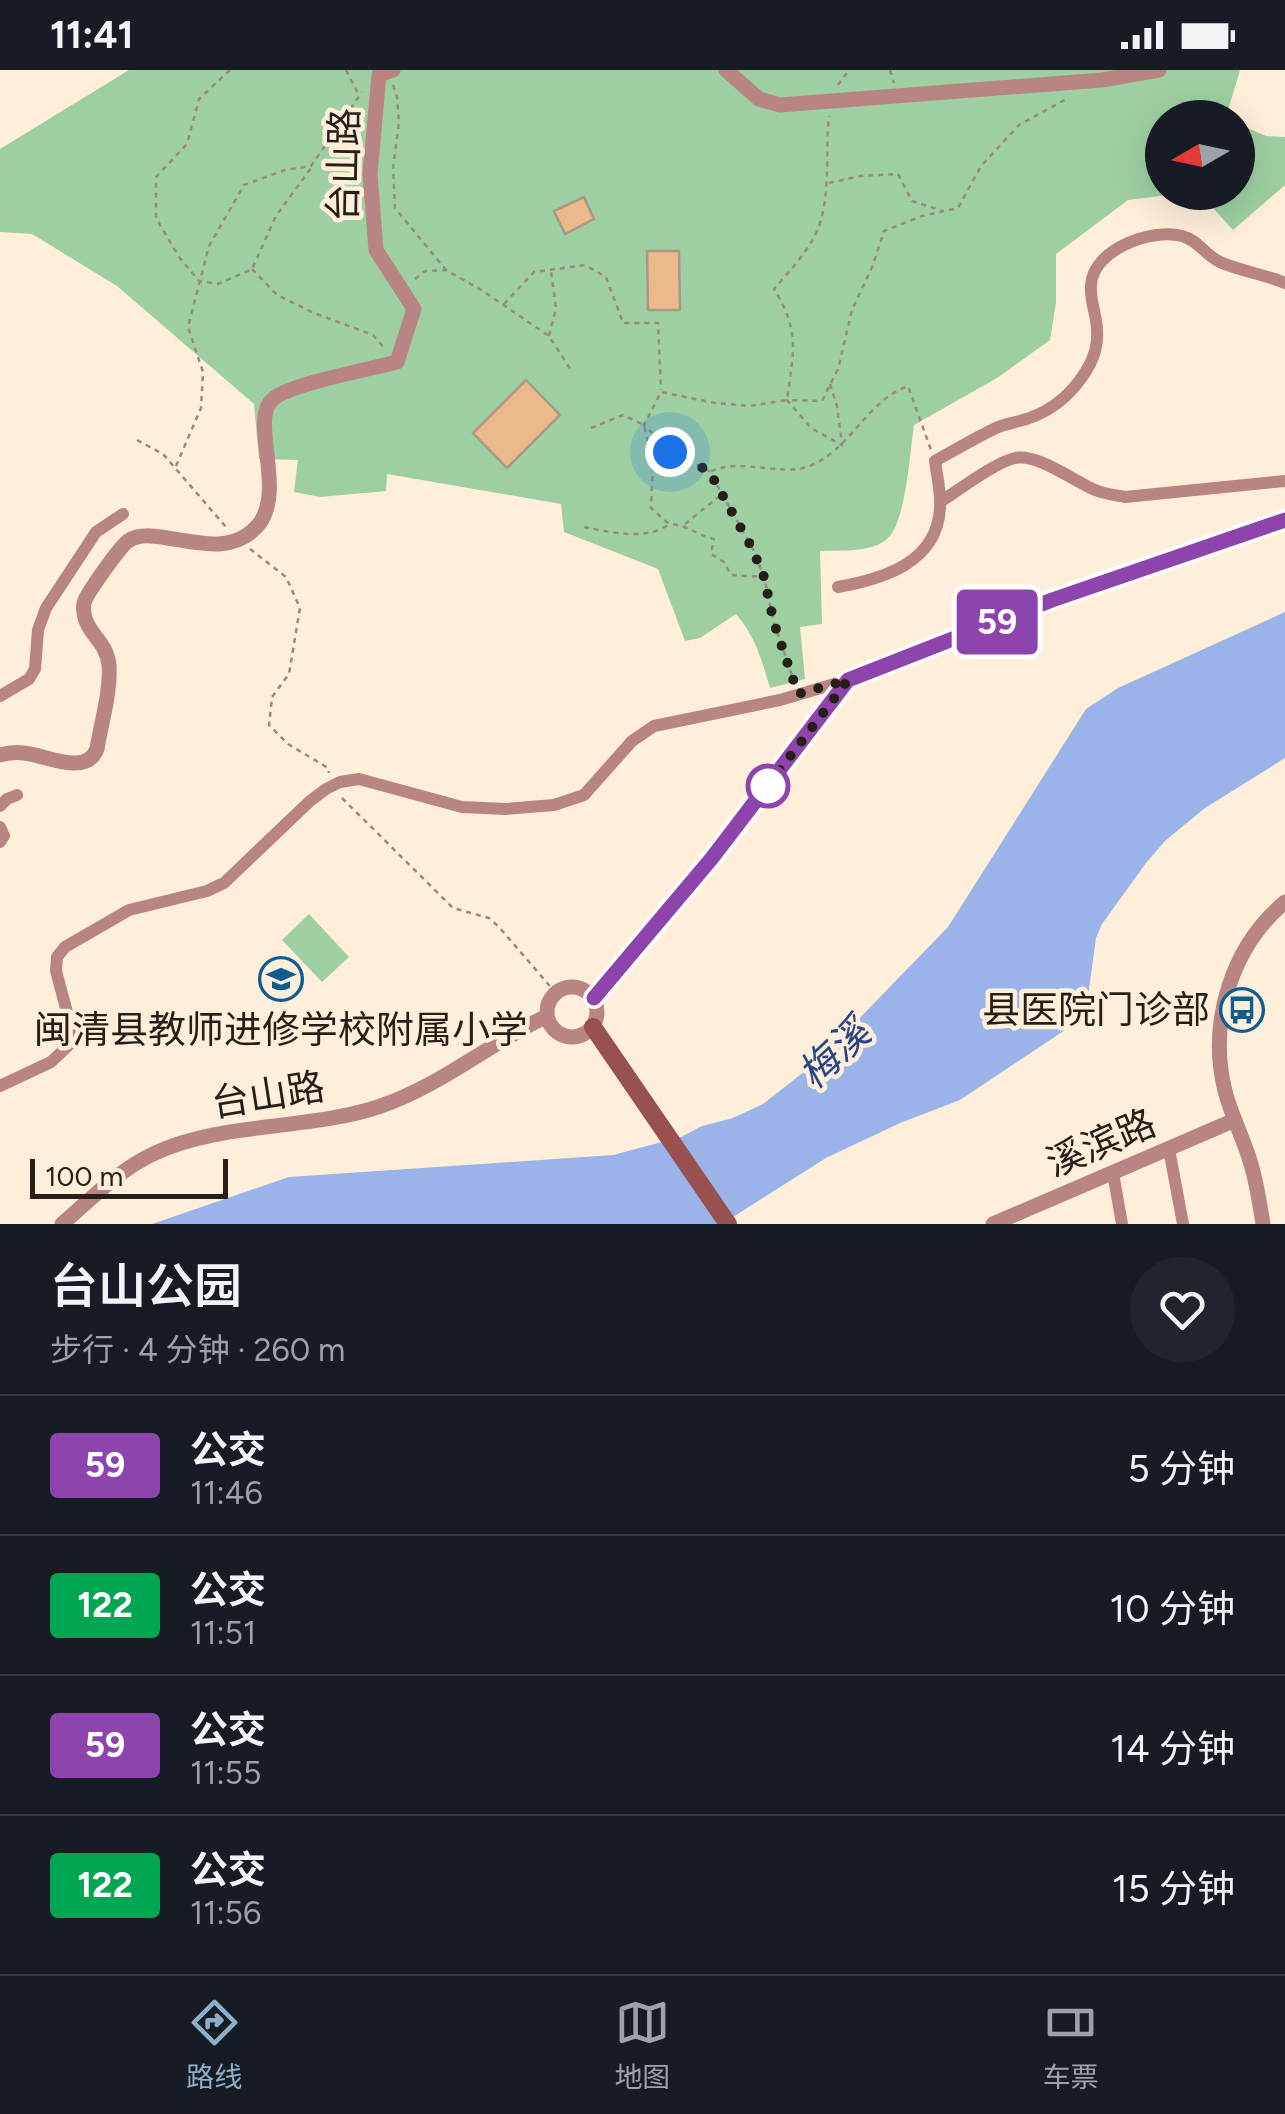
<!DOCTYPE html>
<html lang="zh">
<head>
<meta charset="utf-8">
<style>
  body { margin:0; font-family:Figtree,"Noto Sans SC",sans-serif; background:#20242c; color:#f1f3f6; height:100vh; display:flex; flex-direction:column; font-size:38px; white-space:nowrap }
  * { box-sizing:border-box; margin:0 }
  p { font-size:32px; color:#9ea1a6 }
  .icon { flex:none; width:55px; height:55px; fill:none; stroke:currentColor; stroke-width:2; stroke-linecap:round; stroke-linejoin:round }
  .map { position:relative; height:1154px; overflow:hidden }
  .sheet { display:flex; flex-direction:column; background:#171b24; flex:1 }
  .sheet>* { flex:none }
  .badge { padding:0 20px; border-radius:8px; font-size:35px; line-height:65px }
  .needle { width:65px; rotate:261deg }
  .tools { position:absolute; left:1145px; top:30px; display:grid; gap:20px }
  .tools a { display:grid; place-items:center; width:110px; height:110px; border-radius:50%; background:#171b24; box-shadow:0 10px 40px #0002; font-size:50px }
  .scale { position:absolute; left:30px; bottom:25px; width:198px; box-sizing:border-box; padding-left:10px; border:5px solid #251f18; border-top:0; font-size:28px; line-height:35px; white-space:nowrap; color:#251f18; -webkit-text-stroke:8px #feeeda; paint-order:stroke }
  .you { position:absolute; width:50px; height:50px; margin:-25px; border:8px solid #fff; border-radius:50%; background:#1a73e8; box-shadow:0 0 0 15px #1a73e833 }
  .map>.badge { position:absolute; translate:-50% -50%; box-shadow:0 0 0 5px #fff }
  .round { display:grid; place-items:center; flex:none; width:105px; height:105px; border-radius:52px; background:#20242c }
  .overview { display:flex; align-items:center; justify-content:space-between; height:170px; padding:0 50px }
  h1 { font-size:48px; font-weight:600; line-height:75px }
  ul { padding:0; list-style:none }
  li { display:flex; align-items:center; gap:30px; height:140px; padding:0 50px; border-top:2px solid #363941 }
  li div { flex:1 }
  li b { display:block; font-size:38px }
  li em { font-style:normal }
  li .badge { min-width:110px; font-weight:700; text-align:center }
  .status { display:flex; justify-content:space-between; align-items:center; height:70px; padding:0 50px; background:#171b24; direction:ltr }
  .status svg { height:28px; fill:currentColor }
  .tab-bar { display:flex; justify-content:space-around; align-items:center; height:140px; border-top:2px solid #363941; background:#171b24; font-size:28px; color:#9ea1a6 }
  .tab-bar a { display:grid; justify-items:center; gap:5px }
  .tab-bar .on { color:#8bafc8 }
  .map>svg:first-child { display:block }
</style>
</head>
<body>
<div class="status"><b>11:41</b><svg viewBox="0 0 49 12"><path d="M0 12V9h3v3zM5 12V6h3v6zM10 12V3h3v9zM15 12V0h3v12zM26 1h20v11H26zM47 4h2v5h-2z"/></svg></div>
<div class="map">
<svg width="1285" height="1154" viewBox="0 0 1285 1154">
  <rect width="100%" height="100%" fill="#feeeda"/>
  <path fill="#9ecfa2" d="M129,0H1240L1226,47L1162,48V122H1238V54L1266,66L1285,67V115L1233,160L1212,137L1183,123L1128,130L1056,184V232L1050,270L997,308L914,355C910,381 906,451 888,468C873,483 841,480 820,481L822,554L800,557L805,609L770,618C762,590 755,566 736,544L700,568L685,571L658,499L564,462L561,434L387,404L386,421L320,427L294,422L298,390L259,389L254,334L117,216L32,164L0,162V79Z
    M309,844L349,887L322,912L282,870Z"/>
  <path fill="#9ab3e9" d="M1285,542V688L1205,738L1165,771L1146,793L1102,854L1096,868L1088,926L1074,954L960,1030L900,1053L826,1088L722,1154H152L289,1107L613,1085L681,1067L702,1056L733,1048L763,1034L818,991L948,857L1086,639L1118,618Z"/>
  <path fill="#eab98c" stroke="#aa9787" stroke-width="2.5" d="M584,127L594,149L565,164L554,141Z
    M647,181H679L680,240H648Z
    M526,310L560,345L507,398L473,363Z"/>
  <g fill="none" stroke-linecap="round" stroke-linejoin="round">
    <path stroke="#978b7d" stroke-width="2.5" stroke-dasharray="5 5" stroke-linecap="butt" d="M230,0L199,29L187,74L156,107V148L179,187L199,211L218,214L252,199L276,146L311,98
      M346,0L359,25
      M890,0L894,13
      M393,15L397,27L399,52L393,98L395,138L446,200
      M838,15L849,0
      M829,113L860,106L898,104L912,131L943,141
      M252,199L277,225L314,243L373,265L386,280
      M415,209L425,201L446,200L483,221L549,266L571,300
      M504,234L534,202L585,195L606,207L623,253H658L661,320
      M549,266L556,238L551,202
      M830,314L837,336L842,375L811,358L787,330L822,331L838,299L852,240L873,195L884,161L922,146L958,138L981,96L1019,55L1068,28
      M591,358L623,345L644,355L653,393L651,438L669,454C689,455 696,465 714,469L711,484L724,492L731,505L763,507
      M137,370L163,384L226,457
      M176,396L201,338L203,302L188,257L209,176L244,115L285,100L311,96L362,22
      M711,401C718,399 726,396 734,396C756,395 791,405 812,395C851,378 868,330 908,316L931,380
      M685,454L722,424
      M584,457C610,462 645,471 668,455
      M250,479L286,507L300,538L289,604L272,627L269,655L288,674L328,698L329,703
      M795,614L774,553L764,507L753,479L709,401L670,381L644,355L661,322L715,333L750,336L787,330C793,282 801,263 774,219C789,202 812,177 819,156C831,121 825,82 829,46
      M342,728L453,838L489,848L499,857L555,922"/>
    <path stroke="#b98583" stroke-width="12" d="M940,432C959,420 996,392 1015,388C1037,383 1074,411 1095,420C1105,424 1114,425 1125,427L1285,411
      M838,517C883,509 937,493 940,438C941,422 937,406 935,391C955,380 975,368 996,358C1007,353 1020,352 1032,347C1051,340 1068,326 1080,310C1095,290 1101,271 1095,245C1093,235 1090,226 1091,215C1093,179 1152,158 1182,166C1198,170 1205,185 1220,192C1240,201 1264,204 1285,213
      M0,626L29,609L35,599L38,560L46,538L96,462L123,444
      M0,736L7,729L17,725
      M0,757L4,766L0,772
      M0,1016L51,992L69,975L71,957L56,901L57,887L65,877L129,840L207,821L224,813L310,731L326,719L340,712L359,709L462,737L506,739L554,735L584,725L632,671L654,656L780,630L848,610
      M1169,1079L1183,1154
      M1113,1103L1122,1154"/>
    <path stroke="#b98583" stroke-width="15" d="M726,0L759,29L780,35L1102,10L1159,0
      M0,685C8,683 16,682 24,683C46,685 86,707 97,679C101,653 111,622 109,595C106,571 90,566 85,548C84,545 83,537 84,533C86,524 120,477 128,471C157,451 223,499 259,454C286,419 249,349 273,329C290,314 371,299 397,292L414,239L376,180L370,104L379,5L393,0
      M547 942a25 25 0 1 1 50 0a25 25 0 1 1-50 0Z
      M595,928L712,788L848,610L1032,538L1285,450
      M62,1154C91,1129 119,1100 153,1084C220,1052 308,1060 378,1037C439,1017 490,973 547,946
      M993,1154L1235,1050
      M1263,1154C1259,1129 1255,1103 1246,1079C1239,1059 1230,1041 1225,1021C1208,953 1231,877 1285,832"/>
    <path stroke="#995150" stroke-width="18" d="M593,957L728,1154"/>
  </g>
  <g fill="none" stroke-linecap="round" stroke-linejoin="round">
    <g stroke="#fff" stroke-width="22">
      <path id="line" d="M594,928L712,788L848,610L1052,530L1285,450"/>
    </g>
    <use href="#line" stroke="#8e44ad" stroke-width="15"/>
    <path stroke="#251f18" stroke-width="10" stroke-dasharray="0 18" d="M670,382L709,401L752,478L764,507L774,553L798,624L848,610L757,730L768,716"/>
  </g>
  <defs>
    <g id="school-ring" transform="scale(2.25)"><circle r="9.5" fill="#feeeda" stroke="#0f5c8f" stroke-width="1.5"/><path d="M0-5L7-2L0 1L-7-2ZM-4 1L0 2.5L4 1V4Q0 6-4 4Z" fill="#0f5c8f"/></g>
    <g id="bus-ring" transform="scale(2.25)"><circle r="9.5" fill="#feeeda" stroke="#0f5c8f" stroke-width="1.5"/><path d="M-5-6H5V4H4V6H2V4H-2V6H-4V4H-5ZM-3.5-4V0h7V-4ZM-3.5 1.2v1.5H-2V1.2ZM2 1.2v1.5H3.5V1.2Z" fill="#0f5c8f"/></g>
  </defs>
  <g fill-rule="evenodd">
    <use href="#school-ring" x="281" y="909"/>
    <use href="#bus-ring" x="1242" y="940"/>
  </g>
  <circle fill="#fff" stroke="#8e44ad" stroke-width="5" cx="768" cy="716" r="20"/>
  <g text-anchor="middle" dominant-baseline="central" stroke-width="9" stroke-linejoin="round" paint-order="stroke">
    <g font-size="38" fill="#251f18" stroke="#feeeda">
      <text transform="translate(344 95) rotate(-89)">台山路</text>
      <text transform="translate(268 1025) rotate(-9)">台山路</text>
      <text transform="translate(1101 1073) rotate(-23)">溪滨路</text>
    </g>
    <g font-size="38" fill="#251f18" stroke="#feeeda" text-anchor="end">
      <text x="1210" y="940">县医院门诊部</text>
      <text x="281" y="960" text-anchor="middle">闽清县教师进修学校附属小学</text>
    </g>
    <g font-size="40" font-style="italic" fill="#2a4585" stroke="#feeeda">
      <text transform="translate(834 983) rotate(-43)">梅溪</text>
    </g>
  </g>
</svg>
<div class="tools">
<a><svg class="needle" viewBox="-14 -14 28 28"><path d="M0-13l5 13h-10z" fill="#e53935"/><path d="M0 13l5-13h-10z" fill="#9ea1a6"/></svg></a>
</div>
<div class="scale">100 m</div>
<div class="you" style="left:670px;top:382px"></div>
<b class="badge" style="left:997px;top:552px;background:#8e44ad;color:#fff">59</b>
</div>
<section class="sheet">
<div class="overview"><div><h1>台山公园</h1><p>步行 · 4 分钟 · 260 m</p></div><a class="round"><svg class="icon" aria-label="heart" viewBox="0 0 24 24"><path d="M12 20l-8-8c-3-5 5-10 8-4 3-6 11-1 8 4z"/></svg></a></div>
<ul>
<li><span class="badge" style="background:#8e44ad;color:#fff">59</span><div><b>公交</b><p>11:46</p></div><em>5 分钟</em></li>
<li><span class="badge" style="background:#00a651;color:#fff">122</span><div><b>公交</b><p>11:51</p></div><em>10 分钟</em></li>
<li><span class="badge" style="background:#8e44ad;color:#fff">59</span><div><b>公交</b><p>11:55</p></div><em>14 分钟</em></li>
<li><span class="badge" style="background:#00a651;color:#fff">122</span><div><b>公交</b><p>11:56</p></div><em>15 分钟</em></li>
</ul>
</section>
<nav class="tab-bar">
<a class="on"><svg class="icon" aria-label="directions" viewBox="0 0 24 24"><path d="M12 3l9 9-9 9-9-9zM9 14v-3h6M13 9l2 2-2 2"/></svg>路线</a>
<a><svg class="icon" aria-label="map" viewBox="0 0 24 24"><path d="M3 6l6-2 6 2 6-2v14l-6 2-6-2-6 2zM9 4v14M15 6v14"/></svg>地图</a>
<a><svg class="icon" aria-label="tickets" viewBox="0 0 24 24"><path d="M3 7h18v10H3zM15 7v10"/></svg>车票</a>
</nav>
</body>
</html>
